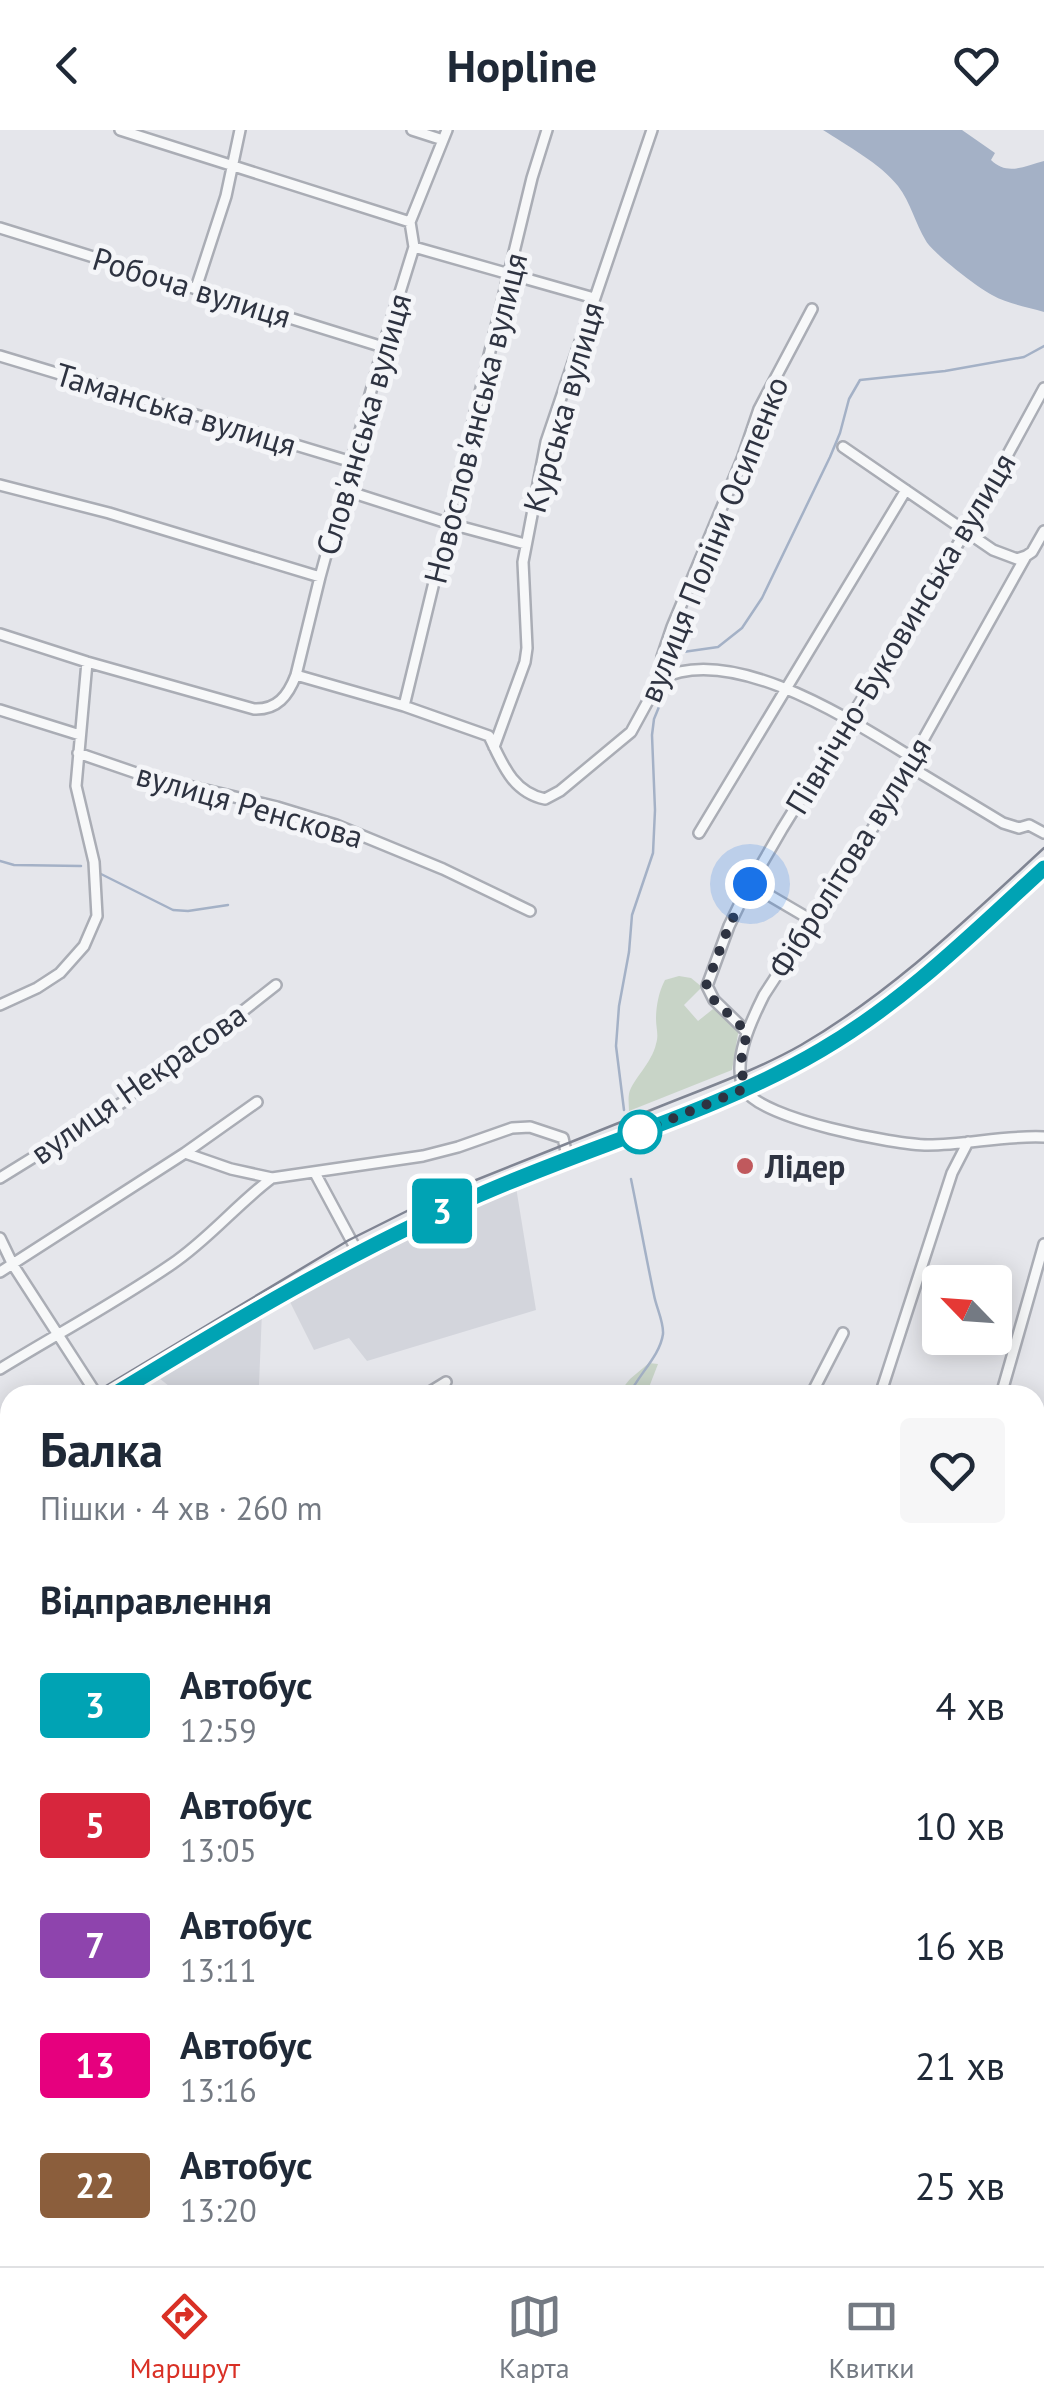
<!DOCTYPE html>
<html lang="uk">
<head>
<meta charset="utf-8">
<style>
  body { margin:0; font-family:"PT Sans",sans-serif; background:#f6f6f7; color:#1f2937; height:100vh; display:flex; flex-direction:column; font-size:38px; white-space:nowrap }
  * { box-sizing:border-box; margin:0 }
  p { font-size:32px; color:#747a83 }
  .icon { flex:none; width:55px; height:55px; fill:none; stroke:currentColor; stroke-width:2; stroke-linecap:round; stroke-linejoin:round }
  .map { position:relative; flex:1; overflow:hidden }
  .sheet { position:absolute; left:0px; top:1255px; width:1045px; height:882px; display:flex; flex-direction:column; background:#fff; border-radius:30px 30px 0 0; box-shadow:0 5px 25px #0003 }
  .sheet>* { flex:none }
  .badge { padding:0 20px; border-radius:8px; font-size:35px; line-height:65px }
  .needle { width:65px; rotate:295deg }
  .buttons { position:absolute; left:922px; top:1135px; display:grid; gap:20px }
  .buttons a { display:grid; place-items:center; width:90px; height:90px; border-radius:10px; background:#fff; box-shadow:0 5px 25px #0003; font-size:50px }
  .you { position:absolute; width:50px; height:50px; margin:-25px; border:8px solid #fff; border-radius:50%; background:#1a73e8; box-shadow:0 0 0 15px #1a73e833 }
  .map>.badge { position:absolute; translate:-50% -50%; box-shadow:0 0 0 5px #fff }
  h2 { padding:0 40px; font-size:38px; line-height:90px }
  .round { display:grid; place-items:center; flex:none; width:105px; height:105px; border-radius:10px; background:#f6f6f7 }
  .summary { display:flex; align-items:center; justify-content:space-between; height:170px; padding:0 40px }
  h1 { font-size:48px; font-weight:600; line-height:75px }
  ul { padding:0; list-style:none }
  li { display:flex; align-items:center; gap:30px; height:120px; padding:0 40px }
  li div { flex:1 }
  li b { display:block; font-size:38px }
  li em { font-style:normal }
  li .badge { min-width:110px; font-weight:700; text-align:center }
  header { display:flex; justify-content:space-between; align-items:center; height:130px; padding:0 40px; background:#fff; font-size:45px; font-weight:600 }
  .tabs { display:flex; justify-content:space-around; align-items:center; height:140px; border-top:2px solid #e0e1e3; background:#fff; font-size:28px; color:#747a83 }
  .tabs a { display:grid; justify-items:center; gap:5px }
  .tabs .on { color:#d93025 }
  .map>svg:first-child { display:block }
</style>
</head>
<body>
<header><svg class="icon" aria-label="back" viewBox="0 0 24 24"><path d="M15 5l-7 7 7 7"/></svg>Hopline<svg class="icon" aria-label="heart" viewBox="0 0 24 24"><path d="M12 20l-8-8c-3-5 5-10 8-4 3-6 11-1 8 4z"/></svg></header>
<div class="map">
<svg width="1044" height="2136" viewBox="0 0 1044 2136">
  <rect width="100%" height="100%" fill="#e5e6eb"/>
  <path fill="#d3d5dc" d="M516,1057L536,1180L367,1231L349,1208L314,1220L287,1166L412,1101Z
    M262,1181L259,1255L239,1265H174L169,1256L154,1244Z"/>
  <path fill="#c8d4c7" d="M679,846L691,848L702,857L684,875L698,891L713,879L740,892L732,940L629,981C629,975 628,970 629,964C632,950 652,933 656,914C659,905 656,898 656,889C656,876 659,861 665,850Z
    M649,1233L658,1234L646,1265H617L630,1249Z"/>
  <path fill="#a4b1c6" d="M823,0H962L995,23L991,30C1007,46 1025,36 1044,31V182C1027,177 1008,174 992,165C978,158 933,123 926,111C915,93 911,73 898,56C881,34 846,15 823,0Z"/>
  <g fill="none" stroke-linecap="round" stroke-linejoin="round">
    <path stroke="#a4b1c6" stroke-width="2.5" d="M672,542L678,526L683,522L718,517L742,498L762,468L830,327L840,303L849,269L860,250L945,241L1024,227L1044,216
      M0,731L14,735L81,736
      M101,744L173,780L188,781L228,775
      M624,980L616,916L619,876L629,822L632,785L653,723L655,680L652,605L654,589L670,550
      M629,1265C638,1245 660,1226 663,1204C664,1192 656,1177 654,1165C646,1127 639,1088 631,1049"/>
    <g stroke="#aaadb5" stroke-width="14">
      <path id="minor" d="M120,0L410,92
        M412,0L443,10
        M0,98L383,217
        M414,117L594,168
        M196,158L226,66L240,0
        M0,226L352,332
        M843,317L993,420L1017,429L1026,426
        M0,355L109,383L320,447
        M344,360L447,393L525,414
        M1044,401L1032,422L1026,426L913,628L912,638L764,865C752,889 730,934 745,960C762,989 895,1015 928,1015C967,1015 1005,1005 1044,1007
        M0,504L87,532L254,579C277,580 288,566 296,545L320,447L383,217L414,117L410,92L447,0
        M296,545L404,576L489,606C502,633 512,662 545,669L560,661L631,602L660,549L662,527L672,497L742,329L759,279L812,179
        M660,549C732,512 852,591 913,628
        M404,576L532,48L547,0
        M0,580L80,605
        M494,617L525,532L527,518L523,432L546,312L652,0
        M78,623L142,645L277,677L336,695L443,739L530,781
        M912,638L1003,693L1019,698L1029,695L1044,703
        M699,703L906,360
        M750,754L813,791
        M0,875L37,858L60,843L84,816L97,786L94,732L76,656L87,532
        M747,902L714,870L707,856L729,796L745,763L782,699L966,401L1044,258
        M185,1023L231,1039L272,1048
        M315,1043L358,1123
        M0,1048L123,972L152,945L191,922L276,855
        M0,1108L13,1135L97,1265
        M0,1142L185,1023L257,972
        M0,1239C57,1204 117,1172 172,1134C209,1109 237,1074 272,1048L423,1026L458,1017L512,998L530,997L563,1008L568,1030
        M425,1265L446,1252
        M811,1265L843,1203
        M880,1265L952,1043L968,1012
        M1001,1265L1044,1114
        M1035,1405L1044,1375
        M0,1434L10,1427
        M0,1530L10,1524
        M0,1604L10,1597
        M0,1644L10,1661
        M1044,1699L1036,1737L1044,1742
        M0,1868L10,1861
        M0,1900L10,1902
        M1035,2049L1044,2044
        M0,2057L10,2069
        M0,2122L10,2114
        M84,2128H96
        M460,2128L472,2136
        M434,2136L453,2128
        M901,2136L905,2128"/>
    </g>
    <g stroke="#a5aab5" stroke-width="16">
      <path id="major" d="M113,1265C232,1194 351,1120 479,1065C592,1015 715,983 821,920C905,871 973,803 1044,738
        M0,1335L10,1329"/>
    </g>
    <use href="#minor" stroke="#f7f8f9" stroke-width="9"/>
    <use href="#major" stroke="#fff" stroke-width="11"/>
    <path stroke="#808593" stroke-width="2.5" d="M91,1265L349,1110L441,1064C514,1035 588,1005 661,976C708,957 757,940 801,915C892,862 967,789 1044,718
      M0,1328L10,1322"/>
  </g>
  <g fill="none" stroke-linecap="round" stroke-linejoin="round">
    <g stroke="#fff" stroke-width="22">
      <path id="line" d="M113,1265C231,1193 351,1121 479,1065C592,1015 714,983 821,920C905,871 973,803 1044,738"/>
    </g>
    <use href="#line" stroke="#00a3b4" stroke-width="15"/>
    <path stroke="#2e3341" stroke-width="10" stroke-dasharray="0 18" d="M640,1002L744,959L741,931L747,902L714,870L706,856L729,796L750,754"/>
  </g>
  <circle fill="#fff" stroke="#00a3b4" stroke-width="5" cx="640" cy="1002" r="20"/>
  <circle fill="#c0595d" stroke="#f4f5f8" stroke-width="4" cx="745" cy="1036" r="10"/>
  <g text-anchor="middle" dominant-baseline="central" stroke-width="10" stroke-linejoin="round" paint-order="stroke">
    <g font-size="32" fill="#2e3341" stroke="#f4f5f8">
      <text transform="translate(192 157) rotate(17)">Робоча вулиця</text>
      <text transform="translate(563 277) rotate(-74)">Курська вулиця</text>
      <text transform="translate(176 279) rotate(17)">Таманська вулиця</text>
      <text transform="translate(475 288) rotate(-76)">Новослов'янська вулиця</text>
      <text transform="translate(363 294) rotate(-74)">Слов'янська вулиця</text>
      <text transform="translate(713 409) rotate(-68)">вулиця Поліни Осипенко</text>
      <text transform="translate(900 503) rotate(-59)">Північно-Буковинська вулиця</text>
      <text transform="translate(250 675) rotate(16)">вулиця Ренскова</text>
      <text transform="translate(849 727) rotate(-58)">Фібролітова вулиця</text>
      <text transform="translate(138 953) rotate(-35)">вулиця Некрасова</text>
    </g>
    <g font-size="32" font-weight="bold" fill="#2e3341" stroke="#f4f5f8" text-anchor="start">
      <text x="765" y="1036">Лідер</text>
    </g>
  </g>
</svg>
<div class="buttons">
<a><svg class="needle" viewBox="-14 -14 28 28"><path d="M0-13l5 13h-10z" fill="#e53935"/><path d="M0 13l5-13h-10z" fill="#747a83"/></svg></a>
</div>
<div class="you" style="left:750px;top:754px"></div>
<b class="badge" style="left:442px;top:1081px;background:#00a3b4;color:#fff">3</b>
<section class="sheet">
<div class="summary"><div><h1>Балка</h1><p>Пішки · 4 хв · 260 m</p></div><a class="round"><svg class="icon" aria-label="heart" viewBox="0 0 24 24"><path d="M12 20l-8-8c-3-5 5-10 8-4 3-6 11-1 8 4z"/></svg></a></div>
<h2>Відправлення</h2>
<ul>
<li><span class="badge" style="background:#00a3b4;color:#fff">3</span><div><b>Автобус</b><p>12:59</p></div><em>4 хв</em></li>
<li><span class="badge" style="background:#d7263d;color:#fff">5</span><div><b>Автобус</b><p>13:05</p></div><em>10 хв</em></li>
<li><span class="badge" style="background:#8e44ad;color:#fff">7</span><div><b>Автобус</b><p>13:11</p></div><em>16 хв</em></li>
<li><span class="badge" style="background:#e6007e;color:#fff">13</span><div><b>Автобус</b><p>13:16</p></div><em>21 хв</em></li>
<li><span class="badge" style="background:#8b5e3c;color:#fff">22</span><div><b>Автобус</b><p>13:20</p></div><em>25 хв</em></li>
</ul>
</section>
</div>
<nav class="tabs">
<a class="on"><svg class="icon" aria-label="directions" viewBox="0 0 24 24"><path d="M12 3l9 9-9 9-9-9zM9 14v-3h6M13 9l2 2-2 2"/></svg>Маршрут</a>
<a><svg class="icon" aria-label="map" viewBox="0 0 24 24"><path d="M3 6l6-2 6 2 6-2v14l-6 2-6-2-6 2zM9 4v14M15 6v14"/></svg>Карта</a>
<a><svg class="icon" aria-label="tickets" viewBox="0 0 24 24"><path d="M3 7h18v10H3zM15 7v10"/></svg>Квитки</a>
</nav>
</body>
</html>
